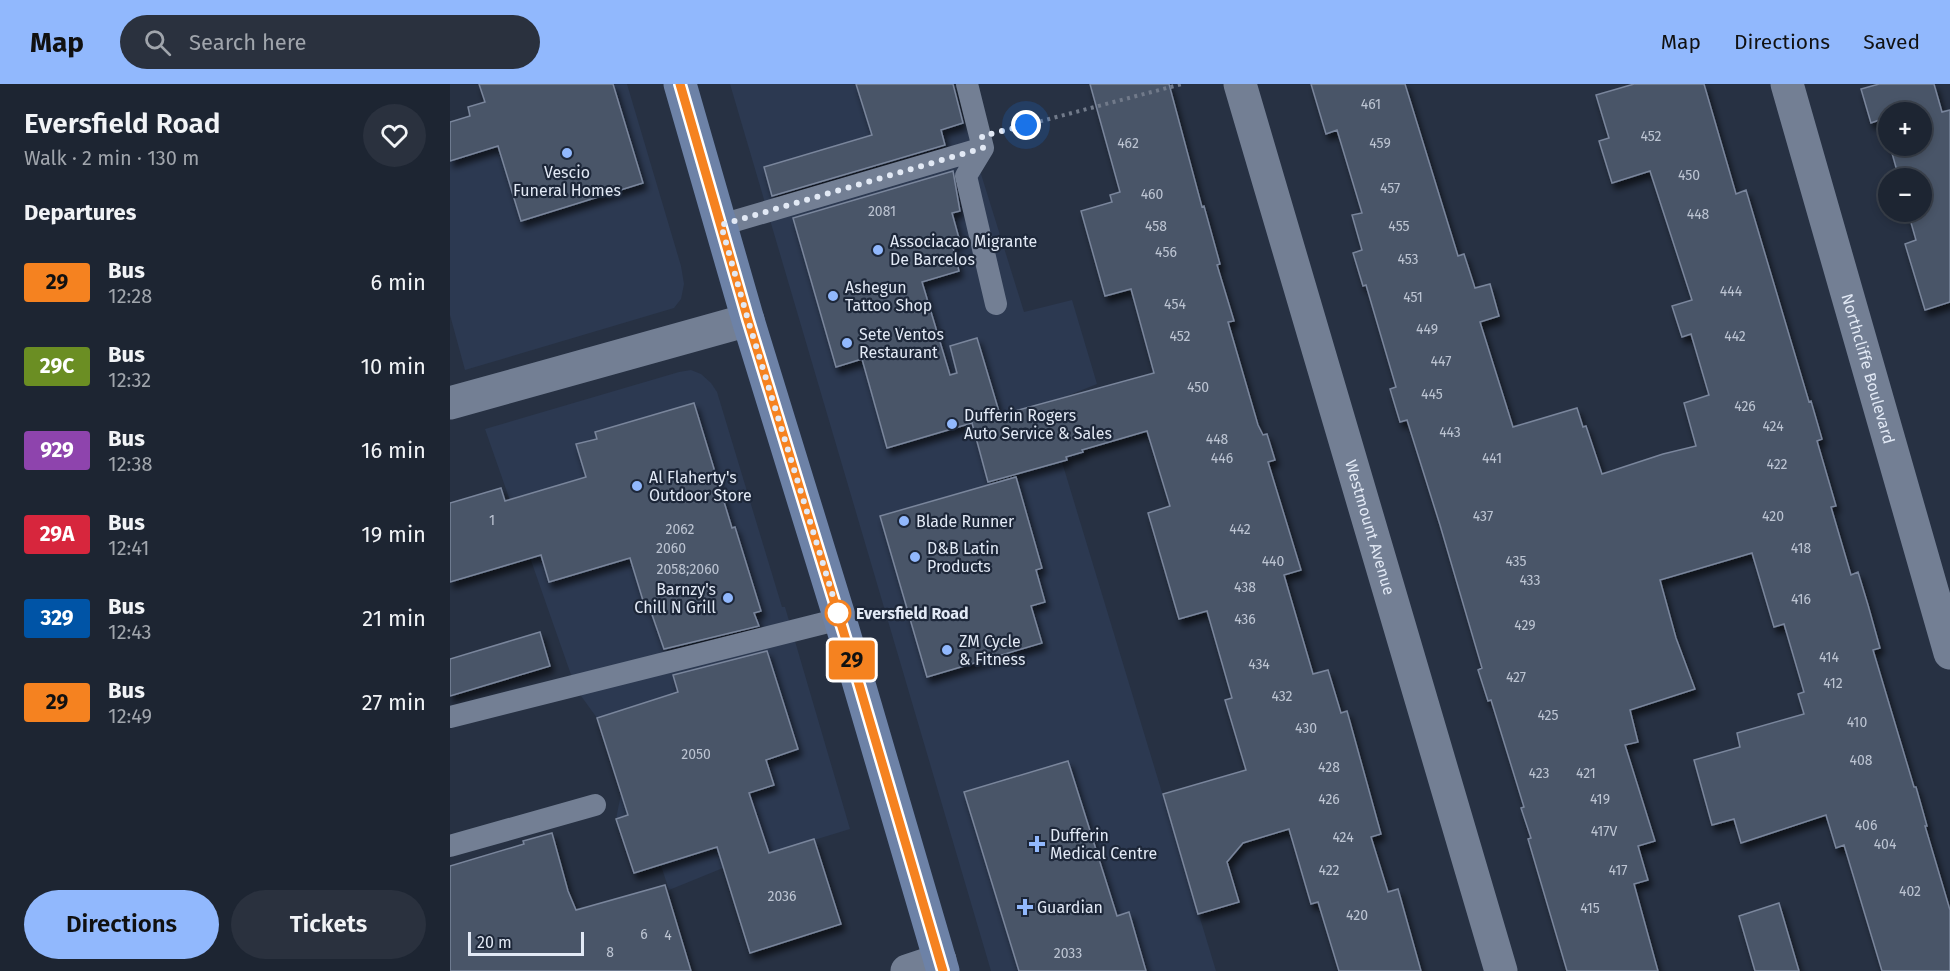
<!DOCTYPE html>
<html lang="en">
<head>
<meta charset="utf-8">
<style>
  body { margin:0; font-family:"Fira Sans",sans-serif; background:#2a313e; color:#f1f3f6; height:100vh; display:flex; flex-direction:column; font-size:22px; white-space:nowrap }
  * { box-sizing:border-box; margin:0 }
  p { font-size:20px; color:#a0a5ac }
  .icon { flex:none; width:33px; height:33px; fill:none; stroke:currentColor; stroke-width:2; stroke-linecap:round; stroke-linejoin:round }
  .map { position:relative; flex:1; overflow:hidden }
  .side { display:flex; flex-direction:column; background:#1d2532; width:450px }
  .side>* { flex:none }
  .badge { padding:0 12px; border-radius:4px; font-size:21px; line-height:39px }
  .tools { position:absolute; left:1428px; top:18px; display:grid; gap:12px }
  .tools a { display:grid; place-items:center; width:54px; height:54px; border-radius:50%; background:#1d2532; box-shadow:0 3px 9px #0003,0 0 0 2px #3b424d; font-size:30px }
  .scale { position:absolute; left:18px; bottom:15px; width:116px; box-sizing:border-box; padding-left:6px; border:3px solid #e2e9f5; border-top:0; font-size:16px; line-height:21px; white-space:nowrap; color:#e2e9f5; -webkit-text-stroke:4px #1d2739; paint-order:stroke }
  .you { position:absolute; width:30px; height:30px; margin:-15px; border:4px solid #fff; border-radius:50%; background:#1a73e8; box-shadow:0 0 0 9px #1a73e833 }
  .map>.badge { position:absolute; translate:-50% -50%; box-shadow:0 0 0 3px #fff }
  h2 { padding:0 24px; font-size:22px; line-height:54px }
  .round { display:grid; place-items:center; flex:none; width:63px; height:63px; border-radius:32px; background:#2a313e }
  .head { display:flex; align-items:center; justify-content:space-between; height:102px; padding:0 24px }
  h1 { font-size:28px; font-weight:600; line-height:45px }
  .button { display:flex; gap:12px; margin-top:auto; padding:12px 24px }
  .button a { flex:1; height:69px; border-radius:36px; background:#91b8fd; color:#111; font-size:24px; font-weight:600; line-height:69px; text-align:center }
  .button a+a { background:#2a313e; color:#f1f3f6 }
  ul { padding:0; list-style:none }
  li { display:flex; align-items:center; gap:18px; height:84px; padding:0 24px }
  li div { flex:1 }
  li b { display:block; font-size:22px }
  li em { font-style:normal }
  li .badge { min-width:66px; font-weight:700; text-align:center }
  header { display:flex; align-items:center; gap:36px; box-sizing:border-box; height:84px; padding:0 30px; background:#91b8fd; color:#111 }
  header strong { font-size:28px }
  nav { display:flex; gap:33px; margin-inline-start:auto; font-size:21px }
  .search { width:420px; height:54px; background:#2a313e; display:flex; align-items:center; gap:15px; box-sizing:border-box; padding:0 21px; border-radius:33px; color:#a0a5ac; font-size:22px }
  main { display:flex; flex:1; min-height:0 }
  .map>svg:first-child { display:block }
</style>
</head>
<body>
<header>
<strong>Map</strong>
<div class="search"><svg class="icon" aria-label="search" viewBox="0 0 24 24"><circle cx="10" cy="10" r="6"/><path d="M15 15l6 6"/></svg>Search here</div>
<nav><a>Map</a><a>Directions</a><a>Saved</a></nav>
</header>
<main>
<section class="side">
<div class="head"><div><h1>Eversfield Road</h1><p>Walk · 2 min · 130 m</p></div><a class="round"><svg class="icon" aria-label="heart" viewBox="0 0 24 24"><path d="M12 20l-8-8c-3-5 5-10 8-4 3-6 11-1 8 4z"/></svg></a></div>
<h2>Departures</h2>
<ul>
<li><span class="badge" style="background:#f58220;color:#111">29</span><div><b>Bus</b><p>12:28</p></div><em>6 min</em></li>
<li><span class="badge" style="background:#6b8e23;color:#fff">29C</span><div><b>Bus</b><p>12:32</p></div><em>10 min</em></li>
<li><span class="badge" style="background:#8e44ad;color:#fff">929</span><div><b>Bus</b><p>12:38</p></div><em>16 min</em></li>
<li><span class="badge" style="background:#d7263d;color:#fff">29A</span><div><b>Bus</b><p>12:41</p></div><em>19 min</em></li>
<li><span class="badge" style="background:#0054a6;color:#fff">329</span><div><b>Bus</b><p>12:43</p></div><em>21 min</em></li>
<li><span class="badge" style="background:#f58220;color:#111">29</span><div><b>Bus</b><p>12:49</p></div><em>27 min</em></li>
</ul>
<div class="button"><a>Directions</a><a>Tickets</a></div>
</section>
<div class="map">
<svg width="1500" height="887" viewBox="0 0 1500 887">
  <defs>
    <filter id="shadow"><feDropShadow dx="3.5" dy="6" stdDeviation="3" flood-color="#0009"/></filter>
  </defs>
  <rect width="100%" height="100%" fill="#273143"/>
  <path fill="#2c3951" d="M93,0H177L231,182L234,200L231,215L224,224L15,286L0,231V38L20,32L18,23Z
    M280,0H503L574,228L622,216L647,300L617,312L634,370L612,378L766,887H541Z
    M241,286L251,290L261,299L267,308L332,523H335L400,745L273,784L219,806L193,727L166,735L171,710L147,634L126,605L35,345L229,288Z"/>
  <path fill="#495468" stroke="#7a869c" stroke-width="1.5" filter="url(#shadow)" d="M29,0H163L193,99L71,137L48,62L0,77V38L20,32L18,23L35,18Z
    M406,0H503L513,39L491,46L495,61L322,112L314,83L422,51Z
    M640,0H719L752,123L754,122L770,180L767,181L784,237L778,238L808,341L813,351L817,350L825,376L818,378L851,486L834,491L863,590L878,586L891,629L897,627L931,750L921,753L938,808L948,805L971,887H889L868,818L861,820L839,745L793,759L777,778L789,818L748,830L713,710L796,686L775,616L782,614L757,527L729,535L698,429L720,422L697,347L632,366L633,368L616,373L617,376L538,398L522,339L437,364L412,275L386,283L343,134L503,87L510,127L502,129L510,158L502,160L509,187L472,198L500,291L507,289L500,262L527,254L550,331L704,289L681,205L655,212L631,127L662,118L660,111L670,108Z
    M861,0H955L1008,172L1014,170L1025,204L1040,200L1049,232L1030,238L1063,343L1127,324L1133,343L1136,342L1152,390L1213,370L1246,362L1234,319L1259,311L1241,250L1232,253L1222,222L1242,216L1200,87L1162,99L1149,57L1159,54L1146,11L1184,0H1254L1286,110L1296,106L1359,318L1361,317L1372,355L1367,357L1386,422L1381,423L1401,491L1408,488L1418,521L1430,564L1423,566L1464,703H1466L1477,742H1475L1500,826V887H1432L1394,761L1386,764L1376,731L1291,759L1284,735L1262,741L1244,676L1290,663L1287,649L1354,630L1348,610L1354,608L1334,540L1324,543L1302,469L1210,496L1226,554L1245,605L1180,626L1188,658L1175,661L1205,757L1188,762L1198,796L1184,800L1208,887H1117L1078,755L1081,754L1071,724L1074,723L1041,616L1038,617L1028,586L1032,584L990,441L957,336L950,338L940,305L946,303L916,201L913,202L903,169L912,166L902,131L912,129L887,46L876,50Z
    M1429,0H1484L1492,28L1500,26V218L1475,226L1455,160L1466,156L1458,128H1472V94H1449L1440,62H1472V28H1438V57L1432,35L1421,39L1411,5Z
    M244,319L282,444L285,443L311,527L304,529L309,542L214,565L199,522L195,523L180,474L99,498L91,471L0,498V419L51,404L55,417L136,393L126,360L147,355L145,348Z
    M566,393L592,484L586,486L595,518L581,522L592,559L477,593L430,432Z
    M90,548L100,582L0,612V575Z
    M317,567L348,665L316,676L324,701L299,709L319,769L364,755L391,840L300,869L267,763L184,789L166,735L178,731L147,634L228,608L223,591Z
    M618,677L667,832L679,828L696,887H569L514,708Z
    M102,749L118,807L126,826L215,801L241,887H0V782L74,760L73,757Z
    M1329,819L1349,887H1305L1289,832Z"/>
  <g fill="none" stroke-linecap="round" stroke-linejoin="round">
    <path stroke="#717a8a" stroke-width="4" stroke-dasharray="3 4.5" stroke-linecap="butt" d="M561,45L732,0"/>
    <path stroke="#737f94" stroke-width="22" d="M517,0L533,64L516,92L546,220
      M271,141L533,64
      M0,633L390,535
      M0,762L145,721"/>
    <g stroke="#737f94" stroke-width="33">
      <path id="s1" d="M790,0L1051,887"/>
      <path id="s2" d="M1337,0L1500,569"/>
      <path d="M0,319L298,236"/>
      <path d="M457,887L490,876"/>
    </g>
    <path stroke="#6d82a7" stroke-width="33" d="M230,0L298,236L390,535L493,887"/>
  </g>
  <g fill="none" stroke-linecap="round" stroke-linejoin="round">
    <g stroke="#fff" stroke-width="14">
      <path id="line" d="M230,0L298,236L396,556L493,887"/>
    </g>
    <use href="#line" stroke="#f58220" stroke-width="9"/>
    <path stroke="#e2e9f5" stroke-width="6" stroke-dasharray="0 10.8" d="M388,529L390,535L298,236L271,141L533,64L532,52L576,41"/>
  </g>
  <g fill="#91b8fd" stroke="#1d2739" stroke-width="2">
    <circle cx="117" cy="69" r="6"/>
    <circle cx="428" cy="166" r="6"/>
    <circle cx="383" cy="212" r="6"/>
    <circle cx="397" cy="259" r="6"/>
    <circle cx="502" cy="340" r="6"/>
    <circle cx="187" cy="402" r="6"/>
    <circle cx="454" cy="437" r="6"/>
    <circle cx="465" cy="473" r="6"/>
    <circle cx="278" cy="514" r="6"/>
    <circle cx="497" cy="566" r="6"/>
    <path d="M584 751h6v6h6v6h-6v6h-6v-6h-6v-6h6z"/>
    <path d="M572 814h6v6h6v6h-6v6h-6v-6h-6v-6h6z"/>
  </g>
  <circle fill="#fff" stroke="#f58220" stroke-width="3" cx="388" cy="529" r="12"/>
  <g text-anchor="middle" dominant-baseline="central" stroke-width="4.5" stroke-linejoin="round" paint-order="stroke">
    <g font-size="14" fill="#bcc4d2">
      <text x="921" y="20">461</text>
      <text x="1201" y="52">452</text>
      <text x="678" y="59">462</text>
      <text x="930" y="59">459</text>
      <text x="1239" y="91">450</text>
      <text x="940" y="104">457</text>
      <text x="702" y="110">460</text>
      <text x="432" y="127">2081</text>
      <text x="1248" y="130">448</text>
      <text x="706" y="142">458</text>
      <text x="949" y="142">455</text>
      <text x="716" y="168">456</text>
      <text x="958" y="175">453</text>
      <text x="1281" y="207">444</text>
      <text x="963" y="213">451</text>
      <text x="725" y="220">454</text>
      <text x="977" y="245">449</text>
      <text x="730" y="252">452</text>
      <text x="1285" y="252">442</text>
      <text x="991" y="277">447</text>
      <text x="748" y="303">450</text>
      <text x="982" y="310">445</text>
      <text x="1295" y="322">426</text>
      <text x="1323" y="342">424</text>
      <text x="1000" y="348">443</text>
      <text x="767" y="355">448</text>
      <text x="772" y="374">446</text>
      <text x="1042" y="374">441</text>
      <text x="1327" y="380">422</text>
      <text x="1033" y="432">437</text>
      <text x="1323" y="432">420</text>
      <text x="42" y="436">1</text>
      <text x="230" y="445">2062</text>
      <text x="790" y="445">442</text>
      <text x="221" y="464">2060</text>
      <text x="1351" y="464">418</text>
      <text x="823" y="477">440</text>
      <text x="1066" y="477">435</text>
      <text x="238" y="485">2058;2060</text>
      <text x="1080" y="496">433</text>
      <text x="795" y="503">438</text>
      <text x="1351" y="515">416</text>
      <text x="795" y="535">436</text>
      <text x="1075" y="541">429</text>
      <text x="1379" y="573">414</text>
      <text x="809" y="580">434</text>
      <text x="1066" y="593">427</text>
      <text x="1383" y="599">412</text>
      <text x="832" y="612">432</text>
      <text x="1098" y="631">425</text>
      <text x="1407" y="638">410</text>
      <text x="856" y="644">430</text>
      <text x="246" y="670">2050</text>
      <text x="1411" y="676">408</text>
      <text x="879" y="683">428</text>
      <text x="1089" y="689">423</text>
      <text x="1136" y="689">421</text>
      <text x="879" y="715">426</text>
      <text x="1150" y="715">419</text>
      <text x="1416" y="741">406</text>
      <text x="1154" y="747">417V</text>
      <text x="893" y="753">424</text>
      <text x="1435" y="760">404</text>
      <text x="879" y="786">422</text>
      <text x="1168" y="786">417</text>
      <text x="1460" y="807">402</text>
      <text x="332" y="812">2036</text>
      <text x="1140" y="824">415</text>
      <text x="907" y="831">420</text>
      <text x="194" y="850">6</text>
      <text x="218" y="851">4</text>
      <text x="160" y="868">8</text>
      <text x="618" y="869">2033</text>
    </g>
    <g font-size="16" fill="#e2e9f5" stroke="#1d2739" text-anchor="start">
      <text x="117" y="88" text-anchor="middle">Vescio<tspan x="117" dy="18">Funeral Homes</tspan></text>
      <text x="440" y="157">Associacao Migrante<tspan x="440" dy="18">De Barcelos</tspan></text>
      <text x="395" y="203">Ashegun<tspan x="395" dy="18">Tattoo Shop</tspan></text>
      <text x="409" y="250">Sete Ventos<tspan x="409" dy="18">Restaurant</tspan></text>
      <text x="514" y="331">Dufferin Rogers<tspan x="514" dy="18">Auto Service &amp; Sales</tspan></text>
      <text x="199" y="393">Al Flaherty's<tspan x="199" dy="18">Outdoor Store</tspan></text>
      <text x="466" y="437">Blade Runner</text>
      <text x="477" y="464">D&amp;B Latin<tspan x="477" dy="18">Products</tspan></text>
      <text x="266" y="505" text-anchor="end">Barnzy's<tspan x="266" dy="18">Chill N Grill</tspan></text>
      <text x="509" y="557">ZM Cycle<tspan x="509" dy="18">&amp; Fitness</tspan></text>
      <text x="600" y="751">Dufferin<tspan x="600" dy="18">Medical Centre</tspan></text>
      <text x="587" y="823">Guardian</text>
    </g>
    <g font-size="16" fill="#e2e9f5" stroke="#1d2739">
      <text stroke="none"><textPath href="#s2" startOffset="296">Northcliffe Boulevard</textPath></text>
      <text stroke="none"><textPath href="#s1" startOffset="462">Westmount Avenue</textPath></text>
    </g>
    <g font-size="16" font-weight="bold" fill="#e2e9f5" stroke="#1d2739" text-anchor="start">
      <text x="406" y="529">Eversfield Road</text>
    </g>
  </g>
</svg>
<div class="tools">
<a>+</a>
<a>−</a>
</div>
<div class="scale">20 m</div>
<div class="you" style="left:576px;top:41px"></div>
<b class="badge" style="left:402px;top:576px;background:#f58220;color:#111">29</b>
</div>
</main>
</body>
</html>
